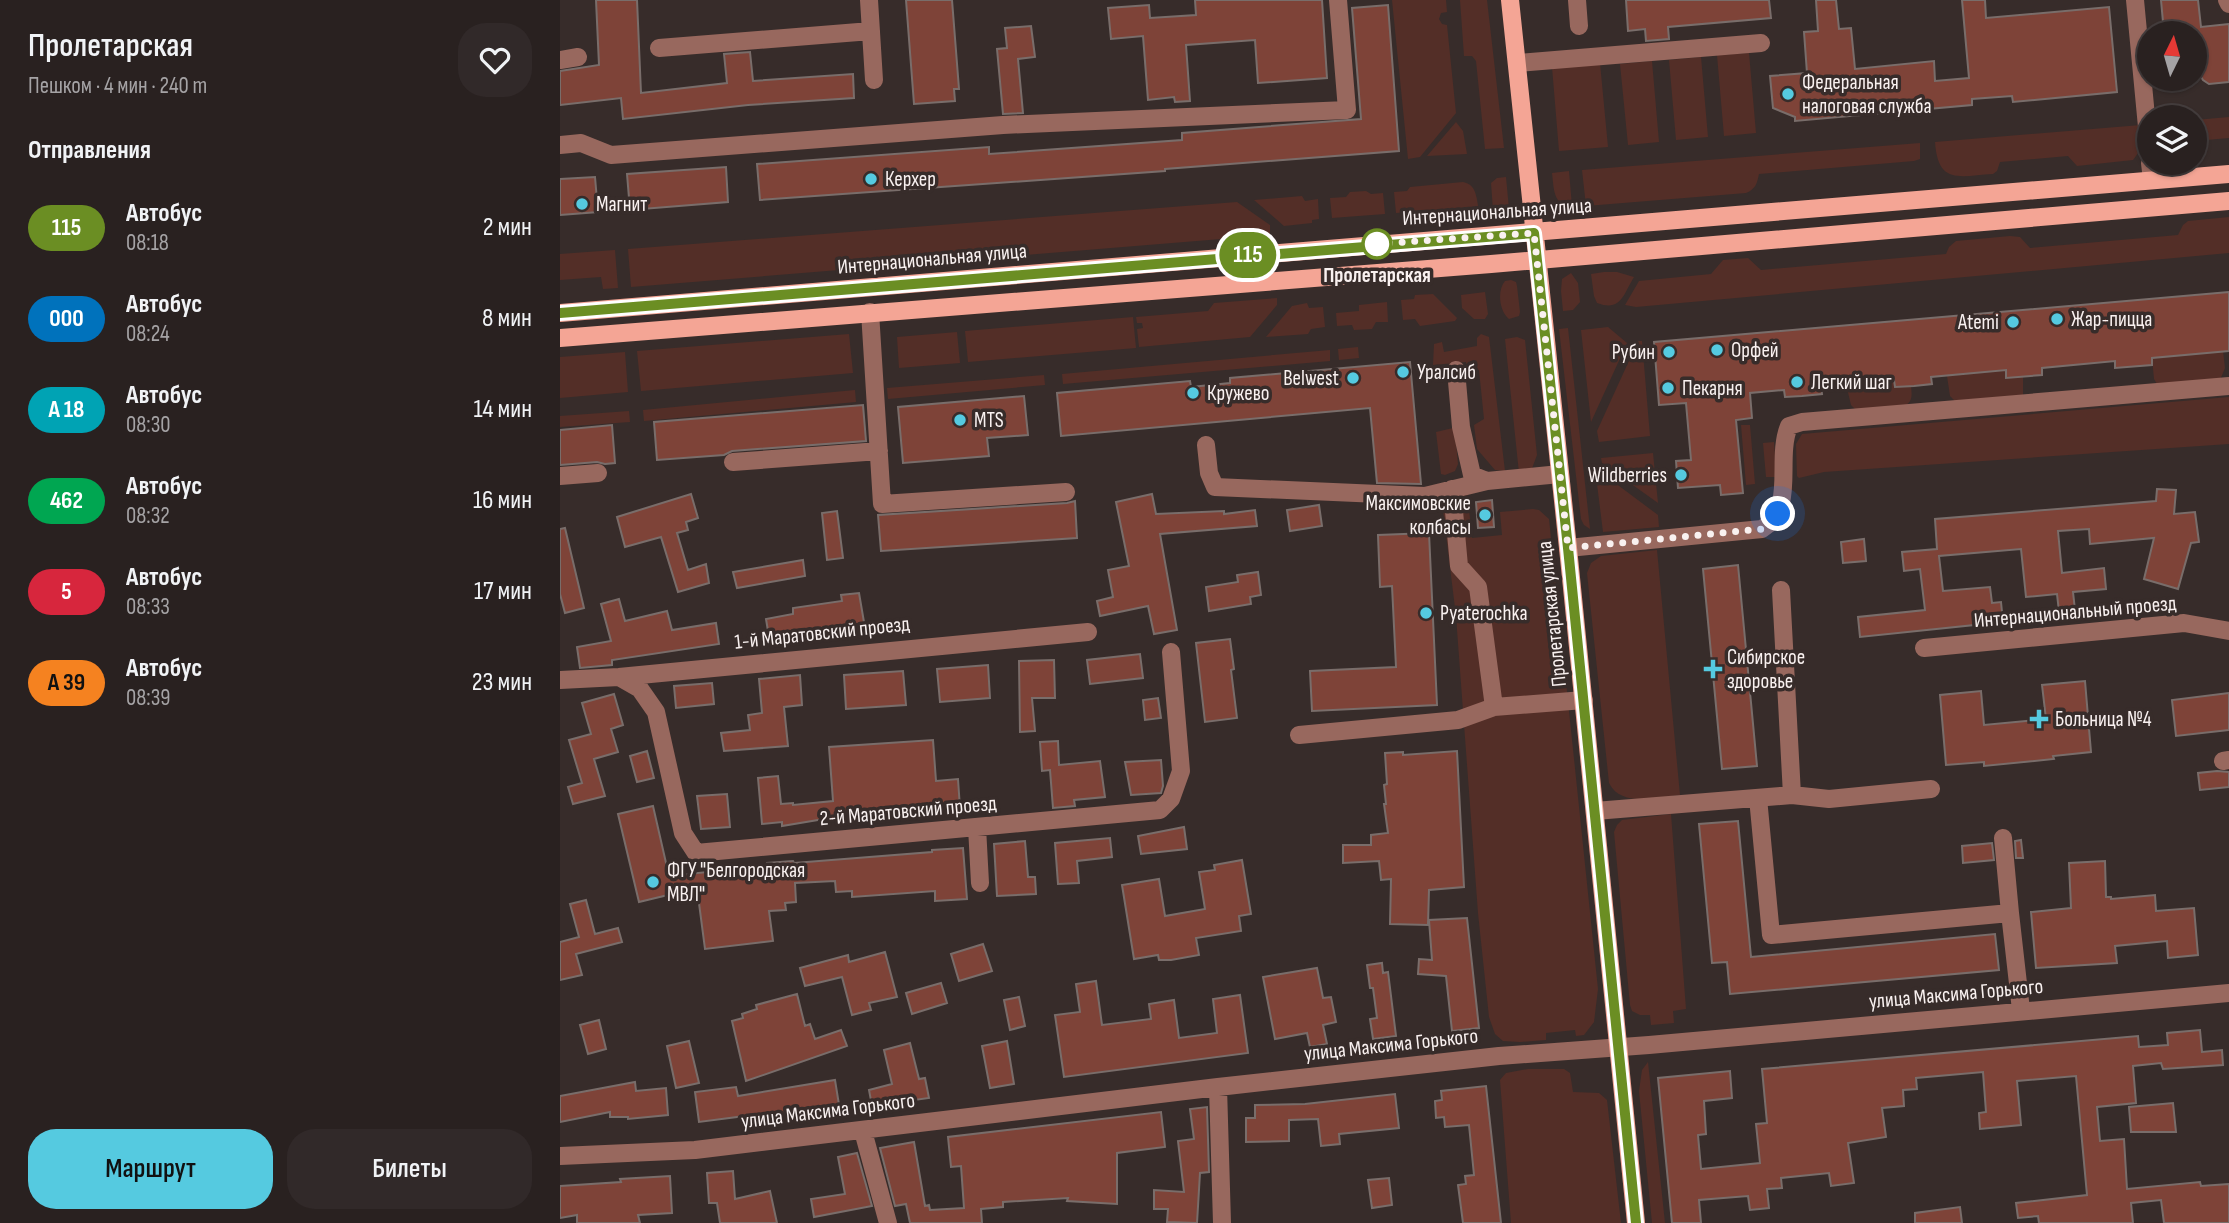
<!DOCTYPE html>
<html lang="ru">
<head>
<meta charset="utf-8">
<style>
  body { margin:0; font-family:"Sofia Sans Condensed",sans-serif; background:#312929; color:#f1f3f6; height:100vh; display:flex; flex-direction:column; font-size:26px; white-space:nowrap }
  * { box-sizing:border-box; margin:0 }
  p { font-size:23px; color:#a5a3a5 }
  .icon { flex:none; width:38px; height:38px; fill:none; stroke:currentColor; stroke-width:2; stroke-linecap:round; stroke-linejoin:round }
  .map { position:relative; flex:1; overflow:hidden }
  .sheet { display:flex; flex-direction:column; background:#292120; width:560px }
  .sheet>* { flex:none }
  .badge { padding:0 14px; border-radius:23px; font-size:24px; line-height:46px }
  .needle { width:46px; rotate:5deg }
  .tools { position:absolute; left:1577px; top:21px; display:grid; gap:14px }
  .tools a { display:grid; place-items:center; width:70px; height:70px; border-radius:50%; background:#292120; box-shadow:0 2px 5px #0004,0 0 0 2px #453e3e; font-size:35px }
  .you { position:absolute; width:35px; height:35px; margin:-18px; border:5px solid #fff; border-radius:50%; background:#1a73e8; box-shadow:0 0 0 10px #1a73e833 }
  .map>.badge { position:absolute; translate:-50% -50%; box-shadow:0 0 0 4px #fff }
  h2 { padding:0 28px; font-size:26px; line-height:63px }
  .round { display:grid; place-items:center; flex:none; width:74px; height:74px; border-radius:28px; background:#312929 }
  .headline { display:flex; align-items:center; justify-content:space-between; height:119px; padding:0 28px }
  h1 { font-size:33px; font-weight:600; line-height:52px }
  .cta { display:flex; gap:14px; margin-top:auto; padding:14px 28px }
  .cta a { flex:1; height:80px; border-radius:28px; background:#55cae0; color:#111; font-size:28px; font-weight:600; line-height:80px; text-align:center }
  .cta a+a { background:#312929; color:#f1f3f6 }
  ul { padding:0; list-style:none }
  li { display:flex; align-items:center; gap:21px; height:91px; padding:0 28px }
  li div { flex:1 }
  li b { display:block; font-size:26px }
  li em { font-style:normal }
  li .badge { min-width:77px; font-weight:700; text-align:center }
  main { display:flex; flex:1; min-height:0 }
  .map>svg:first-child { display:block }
</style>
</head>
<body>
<main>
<section class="sheet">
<div class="headline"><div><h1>Пролетарская</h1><p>Пешком · 4 мин · 240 m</p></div><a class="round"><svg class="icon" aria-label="heart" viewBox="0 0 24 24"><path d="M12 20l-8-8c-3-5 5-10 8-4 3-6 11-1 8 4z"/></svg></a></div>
<h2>Отправления</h2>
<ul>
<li><span class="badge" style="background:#6b8e23;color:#fff">115</span><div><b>Автобус</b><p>08:18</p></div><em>2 мин</em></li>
<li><span class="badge" style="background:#0072bc;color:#fff">000</span><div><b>Автобус</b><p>08:24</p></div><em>8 мин</em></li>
<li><span class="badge" style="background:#00a3b4;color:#fff">А 18</span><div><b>Автобус</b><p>08:30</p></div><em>14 мин</em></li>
<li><span class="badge" style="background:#00a651;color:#fff">462</span><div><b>Автобус</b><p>08:32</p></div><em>16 мин</em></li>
<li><span class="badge" style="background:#d7263d;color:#fff">5</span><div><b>Автобус</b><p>08:33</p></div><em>17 мин</em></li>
<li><span class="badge" style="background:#f58220;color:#111">А 39</span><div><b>Автобус</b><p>08:39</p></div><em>23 мин</em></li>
</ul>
<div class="cta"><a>Маршрут</a><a>Билеты</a></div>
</section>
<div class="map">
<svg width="1669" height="1223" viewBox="0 0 1669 1223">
  <rect width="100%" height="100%" fill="#372c2a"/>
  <path fill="#532e27" d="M832,0H886L887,12L881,13L879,19L882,24L887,25L896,113L860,157L848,159Z
    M900,0H927L944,148L925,149L916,61L912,56H904Z
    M1189,53L1196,133L1164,136L1157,55Z
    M1141,57L1148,137L1116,140L1109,60Z
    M1092,61L1099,142L1068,145L1060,64Z
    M1040,63L1048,147L999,151L992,67Z
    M1669,117V138L1635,141V120Z
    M896,122L903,131L907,154L867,156Z
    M1581,125L1583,146L1573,160L1517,166L1508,156L1440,162L1437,171L1433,174C1399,176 1378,185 1375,142Z
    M1360,143V159L1354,161L1199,174C1197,183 1196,189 1186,193L1026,206L1022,170Z
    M1009,171L1012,206C993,206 994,189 992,173Z
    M946,177L949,209L944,218L933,210L931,183L937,178Z
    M903,182C917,185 916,197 919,210L872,214L871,210L836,213L834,192L847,191L850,187Z
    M806,191L811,194L823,193L825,214L772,218L770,198L786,197L790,192Z
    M742,196L745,201L758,199L759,219L752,220V223L724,226L694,200Z
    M677,202L710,225V235L71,287L68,249Z
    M1669,217V253L1076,307L1065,305L1079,281L1151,274L1163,260L1188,258L1201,270L1386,254L1389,247L1396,241L1450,236L1460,237L1470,248L1618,235L1623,225L1628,221Z
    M55,250L58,288L43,289L41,277L0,280V254Z
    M1044,272H1057L1074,277C1063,295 1061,312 1037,303L1034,296L1031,274Z
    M1011,273L1018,283L1020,302L1013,310L1003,311L1001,291L1002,279Z
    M951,280L956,282L957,286L960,312L959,316L949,319C939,311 937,290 945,281Z
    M925,292L928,314L925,319H914L902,308L901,295Z
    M873,294L897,318L895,321L860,326L855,319L843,320L841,300L854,299L855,295Z
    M717,298V305L690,337L579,347L577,329L583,328L582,323H577L576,317L648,311L654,303Z
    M827,302L828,322H816L812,329L794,330L792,325L777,326L776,313L799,311V305Z
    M747,303L749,308L763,307L765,327L751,329L748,334L706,337L732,306Z
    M573,317L576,348L408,362L405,331Z
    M1048,327L1067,343L1031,422L1021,330Z
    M1008,328L1030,529L1024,525L1021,519L999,329Z
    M397,332L400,363L339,368L337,337Z
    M289,334L293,373L81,391L77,351Z
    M921,334L929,337L945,471L935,470L917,449L914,425L924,419L919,370L907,371L906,362L873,365L874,344L882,342L884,352L917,346V338Z
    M957,337L965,340L977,455L971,471L959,473L945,339Z
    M1078,341H1082L1090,436L1039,442L1037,431Z
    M798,347L799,358L779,360L778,349Z
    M770,350V361L503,384L502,374Z
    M1663,351L1665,368L1660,380L1597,384L1594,379L1592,358Z
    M65,352L68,392L0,398V357Z
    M1446,370L1447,378L1463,376V395L1395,401L1390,396L1387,376Z
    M484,375L485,385L328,399L327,388Z
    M1334,380L1335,387L1351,386C1352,396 1353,402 1343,407L1296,410L1291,405L1286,384Z
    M295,390L296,402L84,421L83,410Z
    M1669,397V444L1264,472L1239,478L1237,476L1236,444L1242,434Z
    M69,411L70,422L0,427V416Z
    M1190,425L1195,484L1186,485L1181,425Z
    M893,428L895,431L898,464L895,471L885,475L881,474L876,432Z
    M1214,442L1217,477H1206L1203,443Z
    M1093,453L1098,503L1042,463L1041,458Z
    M1035,468L1098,515L1099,527L1043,532Z
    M907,490L912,538L942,535L940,512L973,509L979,510L989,519L1038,989L1034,1022L1024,1035L1016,1036L1015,1030L986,1033V1040L960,1042L943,1041L935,1034L929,1017L918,913L896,616L882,502L883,498Z
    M1097,550L1120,795C1099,797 1061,808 1049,783L1027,573L1031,563L1041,556Z
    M1111,814L1126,1009L1113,1011L1114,1023L1091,1025L1090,1015H1080L1072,1011L1070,1005L1054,832L1057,825L1062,820Z
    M1088,1062L1105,1223H1092L1079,1091L1082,1070Z
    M968,1069H1004L1010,1073L1013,1092L1039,1093L1047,1100L1061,1223H951L940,1080L946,1073Z"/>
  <path fill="#7e4338" stroke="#796d6a" stroke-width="2" d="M36,0H77L81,93L167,83L164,54L190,52L193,81L293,74L294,98L188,105L63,119L61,98L0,105V71L39,65Z
    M346,0H392L399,89H394L395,101L354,104Z
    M635,0H762L767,78L698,83L695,40L626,45L630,101L615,102L614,97L588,100L583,36L551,39L548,8L589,5L590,18L636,15Z
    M1066,0H1209L1211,18L1108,27L1109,39L1086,41L1085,29L1068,31Z
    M1256,0H1276L1279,29L1291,28L1295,69L1374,61L1375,81L1409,78L1402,0H1425L1426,18L1549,7L1557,92L1453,102L1452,96L1412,99V105L1235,121V117L1213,108L1210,76L1247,73L1244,32L1258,31Z
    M1601,0H1638L1641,27L1669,24V82L1649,84L1643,80L1634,65V33H1604Z
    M828,5L839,151L605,169V171L200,200L197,164L429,147V154L622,140V133L801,119L792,8Z
    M471,26L475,57L458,59L463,113L443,114L437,49L447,48L445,28Z
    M166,167L168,202L70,210L67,174Z
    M35,177L38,212L0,215V179Z
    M1669,292V351L1592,358V365L1555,368V361L1482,368V375L1446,378V370L1371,377L1372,384L1354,386L1335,387L1334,380L1261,387L1262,394L1242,396L1225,397L1224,390L1190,393L1192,418L1176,420L1183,493L1161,495L1160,485L1118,488L1116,461L1131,460L1126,403L1099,405L1094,342Z
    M850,362L861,484L817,483L810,408L501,436L497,393L630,381L631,387L670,383V378Z
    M464,396L468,435L427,438L429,456L343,463L338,407Z
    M303,405L306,441L172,451L164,455L97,460L94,422Z
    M52,425L55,463L45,464L37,462L0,465V430Z
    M1597,489L1616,490L1614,514L1635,512L1639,542L1631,543L1618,589L1584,579L1594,538L1530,544L1529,529L1498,531L1502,573L1544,568L1546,589L1513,592L1516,619L1500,621L1497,594L1466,597L1461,549L1379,556L1383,591L1430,587L1432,603L1441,602L1443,622L1300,637L1298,617L1365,610L1360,569L1344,571L1342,552L1377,549L1375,519L1596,501Z
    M131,494L138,518L126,522L128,530L117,533L128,570L146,564L149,583L118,592L101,537L65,547L57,517Z
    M592,494L596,514L664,511V514L695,510L697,526L600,534L617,630L594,634L588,606L540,616L537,601L553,597L548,570L569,566L556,502Z
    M932,500L934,527L918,528L916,502Z
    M515,501L517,538L321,551L318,515L507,503Z
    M759,505L762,526L730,531L727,510Z
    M277,511L283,558L267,560L262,513Z
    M5,528L24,608L5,613L0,594V529Z
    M869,533L877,705L752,711L750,671L836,667L832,586L820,587L818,535Z
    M1304,539L1306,561L1283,563L1281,542Z
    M243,560L245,576L177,588L173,572Z
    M1178,565L1197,766L1162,769L1143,569Z
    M698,572L701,595L690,597L691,604L649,611L646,587L678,582L677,575Z
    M299,593L305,628L237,638L236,633L209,637L206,619L233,614V608L282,601L281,595Z
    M59,599L65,621L107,611L112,630L156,623L159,644L52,660V665L20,668L17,647L51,641L41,604Z
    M670,639L674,669L671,670L677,718L645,722L636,643Z
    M580,654L583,678L530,684L527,660Z
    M494,660L495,698H472L475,731L460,732L459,661Z
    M428,665L430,698L380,702L377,669Z
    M343,671L346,705L286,709L284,675Z
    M240,675L242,705L224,707L228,746L164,751L161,733L190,730L188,715L202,713L199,679Z
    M1525,681L1531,752L1493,756L1494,759L1424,766V762L1386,765L1380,695L1421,691L1424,725L1486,719L1482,685Z
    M152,683L154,704L116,708L114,686Z
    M1669,693V730L1616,736L1612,700Z
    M54,694L63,725L51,729L58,752L34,759L45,796L13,804L8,787L22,783L9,740L31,734L22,703Z
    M598,698L601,718L585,720L583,700Z
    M373,740L376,781L398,779L400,808L258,820L222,826V822L202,824L198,778L218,776L221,804L233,803V805L273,801L269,747Z
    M498,741L499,765L540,761L545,797L514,800L515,806L493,808L490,770L482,771L480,742Z
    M87,751L94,778L77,782L70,756Z
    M897,751L904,887L869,890L868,925L830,924L831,879L821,880L819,861L783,863V845H811V835L828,833L824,804H826L824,785L827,784L825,753L843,752V755Z
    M601,760L603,786L601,793L571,795L565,762Z
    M1657,771L1669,772V787L1640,790L1638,773Z
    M167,794L170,827L141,829L137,796Z
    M93,806L109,876L207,866V863L233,861L234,863L372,852V850L403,848L407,899L375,901V891L292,897V891L276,892L275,881L235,883L236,902L225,903L226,910L209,911L213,941L145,949L137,888L79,902L58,814Z
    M1178,821L1191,957L1435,934L1439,970L1170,994L1167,962L1152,963L1139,824Z
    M624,827L627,849L581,854L578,836Z
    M550,838L552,857L517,861L519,883L498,884L495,843Z
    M1461,840L1463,858H1456L1455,841Z
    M465,841L468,877H475L476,894L437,896L434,844Z
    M1432,843L1434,860L1403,863L1402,846Z
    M682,860L691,914L679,916L681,931L636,938L639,955L611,960H599L598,955L574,959L562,885L599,879L605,916L645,909L639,872L655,870L654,865Z
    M1545,861L1546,897H1551V899L1595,895L1596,911L1634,908L1638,955L1608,958L1607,941L1555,946L1557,963L1476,968L1471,912L1511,908L1509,863Z
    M26,900L35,934L58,928L62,942L16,954L22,975L0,980V942L19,937L10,904Z
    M907,918L919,1028L892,1031L886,976L858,974L859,959L872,960L869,920Z
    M423,944L432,971L399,981L391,954Z
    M325,952L337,997L309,1003L311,1010L292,1015L282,977L245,986L240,968L288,955L289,962Z
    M822,963L823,973L828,972L836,1036L813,1039L810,1019L817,1018L813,988H810L807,965Z
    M757,968L763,998L771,997L776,1022L763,1025L767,1044L750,1047L747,1033L715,1039L703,977Z
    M536,981L542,1025L591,1019L589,1004L614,1000L619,1038L657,1033L653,999L680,995L688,1053L504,1077L495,1015L520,1012L516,984Z
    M381,983L387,1003L352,1014L346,993Z
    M237,994L245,1026L250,1024L255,1039L281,1030L287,1046L186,1081L172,1021L183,1018L182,1014L197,1009L196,1005Z
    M459,997L465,1026L450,1030L444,1000Z
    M39,1020L46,1049L28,1054L20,1025Z
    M1640,1030L1642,1052L1662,1050L1663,1065L1603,1069L1601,1063L1573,1066L1576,1103L1537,1107L1540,1141L1564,1139L1567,1189L1640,1182L1641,1186L1669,1184V1223H1604L1601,1200L1571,1203L1573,1223H1479L1478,1216L1458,1218L1456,1203L1527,1195L1516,1076L1457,1081L1461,1125L1420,1129L1419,1113L1426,1112L1423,1072L1356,1078L1357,1089L1343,1090L1344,1106L1322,1108L1326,1137L1288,1143L1294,1183L1271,1186L1269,1173L1221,1178L1222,1188L1207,1189L1209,1208L1190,1210L1188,1196L1139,1200L1141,1223H1112L1098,1078L1170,1071L1172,1098L1144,1101L1146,1134L1138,1135L1141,1169L1200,1163L1196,1124L1207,1123L1202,1069L1578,1036L1579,1047L1608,1045L1607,1033Z
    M129,1041L139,1083L116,1088L107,1046Z
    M447,1041L454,1084L430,1088L422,1046Z
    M350,1043L359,1079L365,1078L369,1098L312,1106L309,1090L332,1084L324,1050Z
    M275,1080L280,1111L232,1119L231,1115L193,1119V1115L139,1122L135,1092L176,1087L178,1096Z
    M75,1082L76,1091L106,1088L108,1115L68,1119V1117H50V1112L0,1122V1096Z
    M926,1086L941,1223H903L898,1185L906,1184L905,1176L914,1175L909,1125L885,1127L884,1117L876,1118L875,1101L882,1100L881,1091Z
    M835,1094L839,1128L779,1134L780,1144L761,1146L758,1119L729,1120V1141L686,1142V1118H695V1105L745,1104Z
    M1613,1103L1616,1132H1571L1569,1107Z
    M647,1107L649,1172L640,1173L637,1223L607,1222L608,1209H594V1190L624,1192L618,1141L634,1139L630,1109Z
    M601,1112L605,1147L557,1153V1204L507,1201L508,1198L443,1202V1207L421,1209L422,1223H350L346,1204L335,1206L320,1148L354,1142L365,1206L369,1205L370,1210L404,1208L401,1166L391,1167L388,1137Z
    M297,1153L312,1206L254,1217L251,1199L285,1194L278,1157Z
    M173,1171L175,1199L210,1191L217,1223H160L157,1203H149L147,1173Z
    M110,1176L112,1213L78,1215L80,1223H17V1215L0,1218V1186L61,1182L60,1179Z
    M829,1178L832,1205L812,1208L808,1180Z
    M1400,1207L1402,1223H1355V1213Z"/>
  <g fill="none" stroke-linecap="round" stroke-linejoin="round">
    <path stroke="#98685e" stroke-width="18" d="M309,0L314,80
      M1017,0L1019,26
      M1575,0L1589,148
      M1667,0L1669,4
      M99,48L311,31
      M0,60L18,57
      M957,63L1201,43
      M0,145L21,143L51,155L443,125L787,110L778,0
      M1590,163L1592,180
      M310,312L322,504L506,492
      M896,370L901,427L912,475L927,481L1000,474
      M646,445L649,473L655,487L865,496L927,481
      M173,462L319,451
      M0,476L38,473
      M1008,548L1202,529C1237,507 1215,461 1229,426L1242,422L1669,386
      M1221,590L1232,795
      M1364,648L1624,623L1669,631
      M59,677L80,689L96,712L123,833L136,853L600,810L611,799L621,771L611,652
      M0,680L59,677L528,632
      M934,707L1024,700
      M739,735L898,720L934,707L918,587L899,566L892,489
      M1663,761L1669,760
      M1198,798L1211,935L1450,913L1461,1010
      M1035,811L1232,795L1269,799L1371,789
      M417,827L420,883
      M1443,838L1450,913
      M658,1087L662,1223
      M303,1131L328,1223
      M0,1156L135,1150L658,1087L939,1056L1089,1045L1669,993"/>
    <path stroke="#f4a595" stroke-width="18" d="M950,0L1008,548L1076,1223
      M0,313L1669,174
      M0,338L931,264L1669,201"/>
  </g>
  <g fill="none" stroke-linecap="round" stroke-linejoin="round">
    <g stroke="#fff" stroke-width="16">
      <path id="line" d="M0,313L974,233L1008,548L1076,1223"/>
    </g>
    <use href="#line" stroke="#6b8e23" stroke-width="10"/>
    <path stroke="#f9f1f0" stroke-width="7" stroke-dasharray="0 12.6" d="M817,244L974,233L1008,548L1202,529L1212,523L1218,514"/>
  </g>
  <g fill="#55cae0" stroke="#372c2a" stroke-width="2.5">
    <circle cx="1228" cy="94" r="7"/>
    <circle cx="311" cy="179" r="7"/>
    <circle cx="22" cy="204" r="7"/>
    <circle cx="1497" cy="319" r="7"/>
    <circle cx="1453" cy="322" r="7"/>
    <circle cx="1157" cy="350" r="7"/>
    <circle cx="1109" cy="352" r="7"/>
    <circle cx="843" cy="372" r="7"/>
    <circle cx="793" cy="378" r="7"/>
    <circle cx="1237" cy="382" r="7"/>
    <circle cx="1108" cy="388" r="7"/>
    <circle cx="633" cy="393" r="7"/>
    <circle cx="400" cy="420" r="7"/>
    <circle cx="1121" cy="475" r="7"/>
    <circle cx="925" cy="515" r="7"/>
    <circle cx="866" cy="613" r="7"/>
    <path d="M1149.5 658.5h7v7h7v7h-7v7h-7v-7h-7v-7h7z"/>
    <path d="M1475.5 708.5h7v7h7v7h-7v7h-7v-7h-7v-7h7z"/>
    <circle cx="93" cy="882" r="7"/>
  </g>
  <circle fill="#fff" stroke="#6b8e23" stroke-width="3.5" cx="817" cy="244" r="14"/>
  <g text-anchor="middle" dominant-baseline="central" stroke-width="7" stroke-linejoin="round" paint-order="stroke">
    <g font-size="21" fill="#f9f1f0" stroke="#372c2a" text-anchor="start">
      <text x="1242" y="82">Федеральная<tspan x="1242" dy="24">налоговая служба</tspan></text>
      <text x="325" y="179">Керхер</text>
      <text x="36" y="204">Магнит</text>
      <text x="1511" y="319">Жар-пицца</text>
      <text x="1439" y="322" text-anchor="end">Atemi</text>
      <text x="1171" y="350">Орфей</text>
      <text x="1095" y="352" text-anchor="end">Рубин</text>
      <text x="857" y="372">Уралсиб</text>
      <text x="779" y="378" text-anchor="end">Belwest</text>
      <text x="1251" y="382">Легкий шаг</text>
      <text x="1122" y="388">Пекарня</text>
      <text x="647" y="393">Кружево</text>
      <text x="414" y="420">MTS</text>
      <text x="1107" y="475" text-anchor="end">Wildberries</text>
      <text x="911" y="503" text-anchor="end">Максимовские<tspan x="911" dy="24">колбасы</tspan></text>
      <text x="880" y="613">Pyaterochka</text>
      <text x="1167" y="657">Сибирское<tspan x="1167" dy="24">здоровье</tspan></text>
      <text x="1495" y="719">Больница №4</text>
      <text x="107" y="870">ФГУ "Белгородская<tspan x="107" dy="24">МВЛ"</tspan></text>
    </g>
    <g font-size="21" fill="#f9f1f0" stroke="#372c2a">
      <text transform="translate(937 212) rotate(-4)">Интернациональная улица</text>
      <text transform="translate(372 259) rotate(-5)">Интернациональная улица</text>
      <text transform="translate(1515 612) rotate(-5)">Интернациональный проезд</text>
      <text transform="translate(992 614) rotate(-96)">Пролетарская улица</text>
      <text transform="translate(262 633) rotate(-6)">1-й Маратовский проезд</text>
      <text transform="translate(348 811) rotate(-5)">2-й Маратовский проезд</text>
      <text transform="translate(1396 994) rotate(-5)">улица Максима Горького</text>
      <text transform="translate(831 1045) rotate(-6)">улица Максима Горького</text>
      <text transform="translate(268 1111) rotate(-7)">улица Максима Горького</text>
    </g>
    <g font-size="21" font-weight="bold" fill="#f9f1f0" stroke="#372c2a">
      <text x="817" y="275">Пролетарская</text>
    </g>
  </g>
</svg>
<div class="tools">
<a><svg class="needle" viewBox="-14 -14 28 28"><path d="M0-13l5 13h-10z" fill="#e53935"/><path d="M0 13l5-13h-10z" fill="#a5a3a5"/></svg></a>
<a><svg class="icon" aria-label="layers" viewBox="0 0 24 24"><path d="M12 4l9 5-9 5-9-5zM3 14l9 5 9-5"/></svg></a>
</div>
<div class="you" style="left:1218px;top:514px"></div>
<b class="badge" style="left:688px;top:255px;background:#6b8e23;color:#fff">115</b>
</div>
</main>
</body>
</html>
